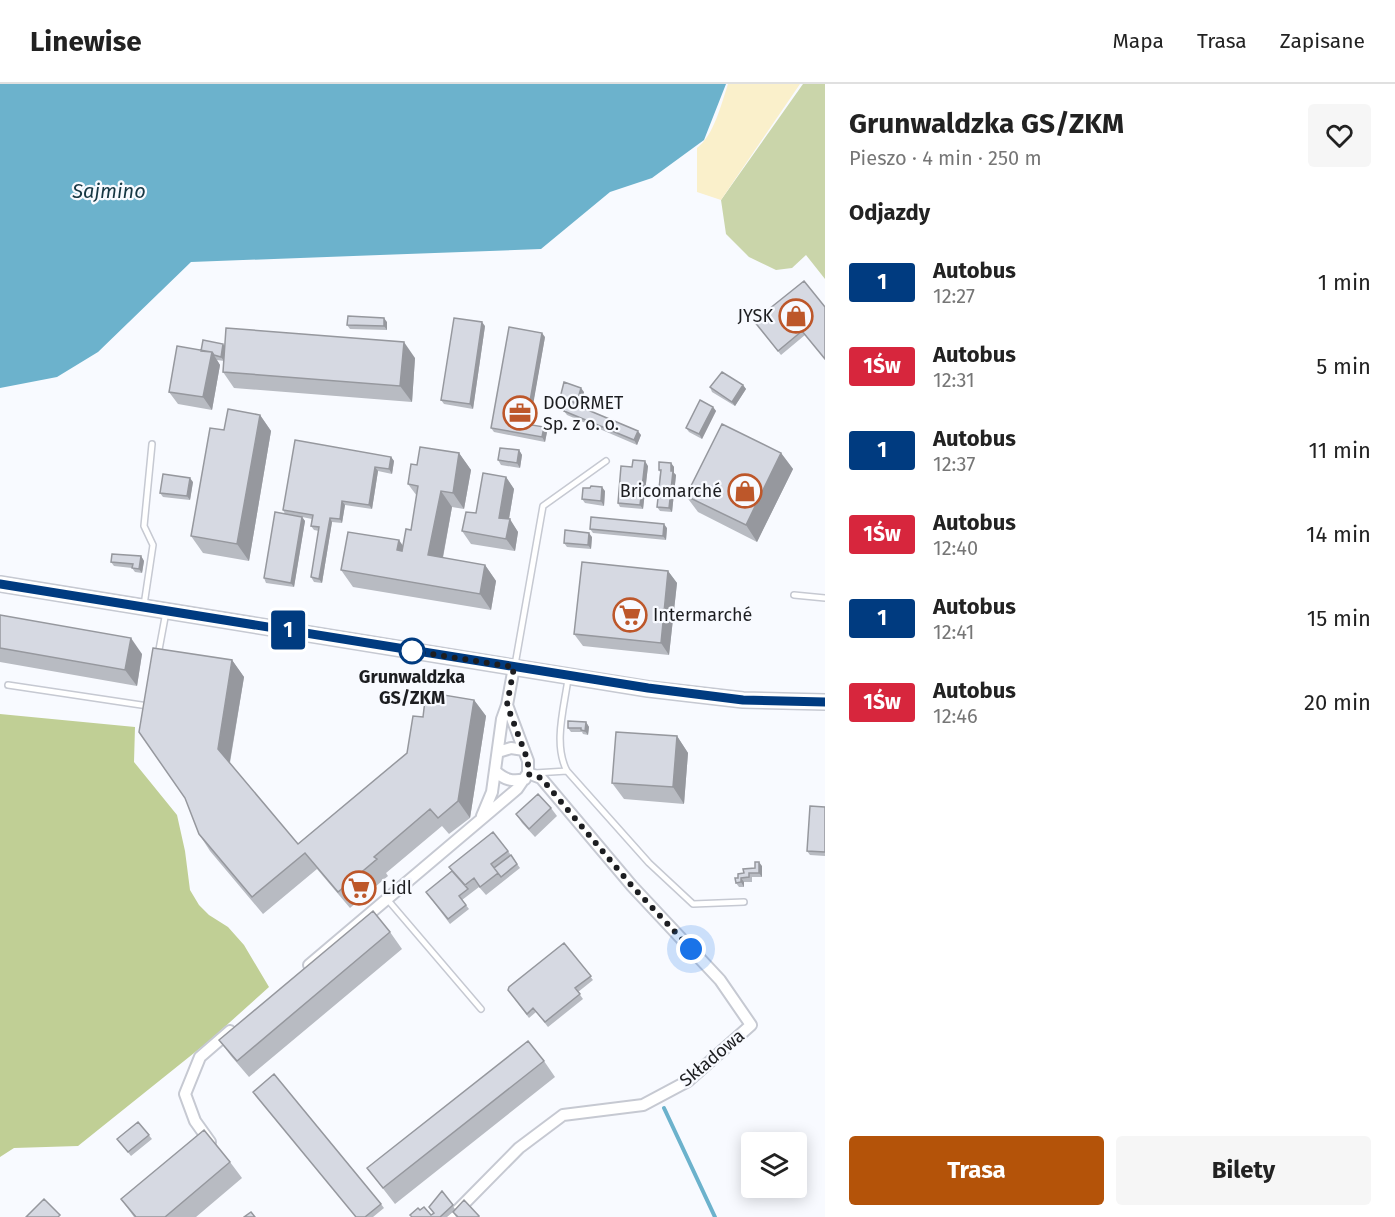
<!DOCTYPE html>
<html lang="pl">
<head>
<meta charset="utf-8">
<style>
  body { margin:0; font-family:"Fira Sans",sans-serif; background:#f6f6f6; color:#222; height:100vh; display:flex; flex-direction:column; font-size:22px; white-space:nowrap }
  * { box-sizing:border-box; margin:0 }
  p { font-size:20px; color:#767676 }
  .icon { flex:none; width:33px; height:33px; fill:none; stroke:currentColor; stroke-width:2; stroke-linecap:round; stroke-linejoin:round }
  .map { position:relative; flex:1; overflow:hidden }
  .side { display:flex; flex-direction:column; background:#fff; width:570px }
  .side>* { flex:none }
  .badge { padding:0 12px; border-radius:4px; font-size:21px; line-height:39px }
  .tools { position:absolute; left:741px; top:1048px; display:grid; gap:12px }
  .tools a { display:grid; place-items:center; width:66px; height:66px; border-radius:6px; background:#fff; box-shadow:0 3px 15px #0003; font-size:30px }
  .you { position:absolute; width:30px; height:30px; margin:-15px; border:4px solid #fff; border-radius:50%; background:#1a73e8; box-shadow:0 0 0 9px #1a73e833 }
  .map>.badge { position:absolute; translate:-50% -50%; box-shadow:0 0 0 3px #fff }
  h2 { padding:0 24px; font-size:22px; line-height:54px }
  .round { display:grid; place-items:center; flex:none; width:63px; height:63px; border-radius:6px; background:#f6f6f6 }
  .overview { display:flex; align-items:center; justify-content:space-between; height:102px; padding:0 24px }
  h1 { font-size:28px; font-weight:700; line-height:45px }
  .primary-button { display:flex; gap:12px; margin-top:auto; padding:12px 24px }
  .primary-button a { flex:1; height:69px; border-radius:6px; background:#b45309; color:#fff; font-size:24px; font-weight:700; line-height:69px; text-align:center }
  .primary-button a+a { background:#f6f6f6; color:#222 }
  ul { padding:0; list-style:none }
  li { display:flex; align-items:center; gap:18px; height:84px; padding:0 24px }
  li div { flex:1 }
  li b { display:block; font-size:22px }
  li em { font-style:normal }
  li .badge { min-width:66px; font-weight:700; text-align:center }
  header { display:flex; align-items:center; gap:36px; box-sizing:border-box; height:84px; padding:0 30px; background:#fff; border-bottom:2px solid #e0e0e0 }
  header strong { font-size:28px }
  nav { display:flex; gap:33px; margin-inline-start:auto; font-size:21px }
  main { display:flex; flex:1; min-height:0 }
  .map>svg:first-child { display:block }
</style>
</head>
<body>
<header>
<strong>Linewise</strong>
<nav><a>Mapa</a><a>Trasa</a><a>Zapisane</a></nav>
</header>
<main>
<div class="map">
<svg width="825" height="1133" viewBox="0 0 825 1133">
  <rect width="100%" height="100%" fill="#f8faff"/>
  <path fill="#cad5aa" d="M803,0H825V195L806,171L792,184L776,186L749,173L726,150L721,116Z"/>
  <path fill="#c0cf95" d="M0,630L135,643L134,678L177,731L185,767L190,806L199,821L209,831L228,843L244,861L269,903L209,957L78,1062L14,1064L0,1073Z"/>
  <path fill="#faf0cb" d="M728,0H800L721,116L697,108V64C714,51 721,21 728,0Z"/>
  <path fill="#6cb2cc" d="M0,0H726L704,56L652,94L610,108L541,165L191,178L98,268L57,293L0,304Z"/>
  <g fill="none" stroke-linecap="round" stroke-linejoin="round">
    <path stroke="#6cb2cc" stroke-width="4" d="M664,1024L715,1133"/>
    <g stroke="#c6c9d2" stroke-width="8">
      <path id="service" d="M794,511L825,514
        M144,521L153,461L144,442L152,360
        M158,571L166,528
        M515,581L543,422L606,377
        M568,595C564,624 553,661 567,687L649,779L693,820L744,818
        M8,601L148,622
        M535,689L567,687
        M387,815L481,925"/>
    </g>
    <g stroke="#c6c9d2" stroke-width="14">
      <path id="minor" d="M498,668L511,664L524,666
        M495,687C505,696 512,698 525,695
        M482,732L492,708L502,635L507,621L514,583
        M309,881L517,705L528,689V677L507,621
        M210,1058L195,1037L185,1010L200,973L230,947
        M451,1133L519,1064L563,1031L643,1021L688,997L751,941L720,896L632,802L541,694L528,689"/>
    </g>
    <g stroke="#c6c9d2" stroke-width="18">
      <path id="secondary" d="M0,500L648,605L743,616L825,618"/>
    </g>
    <use href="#service" stroke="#fff" stroke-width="5"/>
    <use href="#minor" stroke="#fff" stroke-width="10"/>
    <use href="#secondary" stroke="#fff" stroke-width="15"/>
  </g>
  <path fill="#b8bbc2" d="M804,197L805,251L781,271L757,241Z
    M387,238V246L350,245L347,241Z
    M485,242L473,325L444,320L441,316Z
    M545,253L529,341L544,343L547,348L545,358L494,348L491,344Z
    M225,262L415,274L412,318L234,304L223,288L224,277L217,276L220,281L212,326L178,320L169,308L201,267Z
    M743,301L746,305L735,322L712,308L710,303Z
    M584,308L580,322L641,351L637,361L567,331L564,327L567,319L563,318L560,314Z
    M713,323L716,327L702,355L689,348L686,344Z
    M260,331L271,347L249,477L203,469L191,452Z
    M519,366L522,371L520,384L501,381L498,376Z
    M459,369L471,386L464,425L452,423L443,474L485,481L496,497L491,526L353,503L341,486L403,462L411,446L417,412L408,400L417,381Z
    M781,369L793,385L757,458L698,428L686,412Z
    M391,373L394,377L392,390L378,387L372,425L345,421L342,439L332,438L322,499L314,498L311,493L319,447L314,446L311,442L312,435L302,433L305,437L294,503L266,499L264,494L285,430L283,426Z
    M671,379L674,383V389L676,391L672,428L660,427L657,423L660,388L659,386Z
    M648,382L643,425L620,423L618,419L632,383Z
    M506,393L514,405L509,435L518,448L515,467L471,460L462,447Z
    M193,398L190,416L163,413L160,409Z
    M590,404L605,407L604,422L585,419L582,415Z
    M667,444L666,456L593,449L590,445Z
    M592,453L591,465L567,463L564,459Z
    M141,472L144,477L142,489L135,488L132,484L114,482L111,478Z
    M668,487L677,499L669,571L583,562L574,550Z
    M0,531L142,570L137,602L0,578Z
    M232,576L244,593L230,679L298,760L407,669L423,633L474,616L486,632L470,734L449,750L442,742L386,789L388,792L350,824L317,785L263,830L210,767L199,750Z
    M586,638L589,643L588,651L583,650L582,648H571L568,644Z
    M677,652L688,669L684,720L624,715L612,699Z
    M825,723V772L810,771L807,767Z
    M551,724L557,732L535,753L522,739L516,730Z
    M508,767L520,784L486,811L479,803L462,816L469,825L450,840L426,808Z
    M762,782V793H752V798H744V803H739L736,799L738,794L744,789L755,784Z
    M390,848L402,865L249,993L231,972L219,956Z
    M564,859L593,896L578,908L583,915L548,943L536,928L529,934L508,906Z
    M544,977L555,993L395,1120L367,1084Z
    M138,1038L152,1055L131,1072L117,1055Z
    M230,1078L242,1094L196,1133H134L121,1115Z
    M442,1107L455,1125L464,1116L480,1133H456L453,1128L447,1133H411L420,1126L431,1131L434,1129L429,1123Z
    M381,1120L384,1124L373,1133H355Z"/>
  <path fill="#96989e" d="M384,234L387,238V246L384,242Z
    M482,238L485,242L473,325L470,320Z
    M542,249L545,253L529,344L526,340Z
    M404,258L415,274L412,318L400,302Z
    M223,260L226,264L224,277L221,273Z
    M212,268L220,281L212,326L203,313Z
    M743,301L746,305L735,322L732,318Z
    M581,304L584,308L580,322L577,318Z
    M713,323L716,327L702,355L699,350Z
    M260,331L271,347L249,477L237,460Z
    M544,343L547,348L545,358L542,353Z
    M638,347L641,351L637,361L634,356Z
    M519,366L522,371L520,384L517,379Z
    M459,369L471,386L464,425L453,409Z
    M781,369L793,385L757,458L746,441Z
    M391,373L394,377L392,390L389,385Z
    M645,377L648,382L643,425L640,421Z
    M671,379L674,383V389L676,391L672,428L669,424Z
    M375,383L378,387L372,425L369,421Z
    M506,393L514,405L507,446L499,434Z
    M190,394L193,398L190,416L187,412Z
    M602,403L605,407L604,422L601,417Z
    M441,407L452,423L440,488L428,471Z
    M342,417L345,421L342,439L340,435Z
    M302,433L305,437L294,503L291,499Z
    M330,434L332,438L322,499L319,495Z
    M510,435L518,448L515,467L506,455Z
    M664,440L667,444L666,456L663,452Z
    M589,449L592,453L591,465L588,461Z
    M399,456L410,472L397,466Z
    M141,472L144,477L142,489L139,485Z
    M485,481L496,497L491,526L480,510Z
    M668,487L677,499L669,571L661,559Z
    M131,554L142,570L137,602L125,586Z
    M232,576L244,593L229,682L218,665Z
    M474,616L486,632L470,734L458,717Z
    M586,638L589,643L588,651L585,647Z
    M677,652L688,669L684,720L673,703Z
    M759,778L762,782V793L759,789Z
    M741,794L744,798V803L741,798Z"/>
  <path fill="#d6d9e2" stroke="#96989e" stroke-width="1.5" d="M804,197L825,223V275L802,247L778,267L754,237Z
    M348,232L384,234V242L347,241Z
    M454,234L482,238L470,320L441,316Z
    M509,243L542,249L526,340L544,343L542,353L491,344Z
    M226,244L404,258L400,302L223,288Z
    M203,256L223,260L221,273L214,271L212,268L201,267Z
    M177,262L212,268L203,313L169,308Z
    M722,288L743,301L732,318L710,303Z
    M564,298L581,304L577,318H573L576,321L638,347L634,356L564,327L568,316L560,314Z
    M700,316L713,323L699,350L686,344Z
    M228,325L260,331L237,460L191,452L210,344L224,346Z
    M722,340L781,369L746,441L686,412Z
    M295,356L391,373L389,385L375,383L369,421L342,417L340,435L330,434L319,495L311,493L319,443L311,442L313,431L283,426Z
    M420,363L459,369L453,409L441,407L428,471L485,481L480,510L341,486L348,448L399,456L397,466L402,467L406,445L411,446L418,402L408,400L411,380L417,381Z
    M500,364L519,366L517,379L498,376Z
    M633,376L645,377L640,421L618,419L621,382L632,383Z
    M659,378L671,379V387H673L669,424L657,423L661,386H659Z
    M483,389L506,393L499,434L510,435L506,455L462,447L466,428L476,429Z
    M163,390L190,394L187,412L160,409Z
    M591,402L602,403L601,417L582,415L583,404H590Z
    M275,428L302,433L291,499L264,494Z
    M591,433L664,440L663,452L590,445Z
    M565,446L589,449L588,461L564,459Z
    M112,470L141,472L139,485L132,484L133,480L111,478Z
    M582,478L668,487L661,559L574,550Z
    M0,531L131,554L125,586L0,564Z
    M153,564L232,576L218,665L298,760L407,669L413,632L423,633L426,608L474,616L458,717L438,734L430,725L374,773L377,775L338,808L305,769L252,813L199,750L185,714L139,648Z
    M568,637L586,638L585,647L581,646V644H568Z
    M616,648L677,652L673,703L612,699Z
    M538,710L551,724L529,745L516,730Z
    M810,722L825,723V768L807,767Z
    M493,748L508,767L491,780L498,789L480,803L474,794L465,801L449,783Z
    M511,771L517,780L501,793L494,784Z
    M755,778H759V789H749V793L741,794V798L736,799L735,794H738V790L744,789L743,785L755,784Z
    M452,787L468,805L459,812L466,821L448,835L426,808Z
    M373,827L390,848L237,977L219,956Z
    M564,859L591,892L575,904L580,910L545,938L533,924L527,930L508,906L509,903Z
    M528,957L544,977L383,1104L367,1084Z
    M274,990L381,1120L365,1133H356L253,1008Z
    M138,1038L149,1051L128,1068L117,1055Z
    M204,1046L230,1078L165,1133H136L121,1115Z
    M442,1107L453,1121L440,1133H412L410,1131L418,1124L420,1126L424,1123L431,1131L434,1129L429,1123Z
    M44,1115L60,1131L58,1133H26Z
    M464,1116L479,1132L478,1133H458L453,1128Z
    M251,1128L255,1133H244Z"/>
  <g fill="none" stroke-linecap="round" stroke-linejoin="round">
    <g stroke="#fff" stroke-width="14">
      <path id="line" d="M0,500L648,604L743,616L825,618"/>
    </g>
    <use href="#line" stroke="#003b80" stroke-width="9"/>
    <path stroke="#1d1e21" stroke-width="6" stroke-dasharray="0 10.8" d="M412,567L514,583L507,621L528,677V690L541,694L632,802L691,865"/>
  </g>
  <defs>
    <g id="shop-ring" transform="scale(1.725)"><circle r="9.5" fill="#f8faff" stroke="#bd572a" stroke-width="1.5"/><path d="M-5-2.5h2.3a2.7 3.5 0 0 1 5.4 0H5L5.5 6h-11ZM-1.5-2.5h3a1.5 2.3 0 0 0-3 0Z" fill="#bd572a"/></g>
    <g id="office-ring" transform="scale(1.725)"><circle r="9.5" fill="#f8faff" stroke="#bd572a" stroke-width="1.5"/><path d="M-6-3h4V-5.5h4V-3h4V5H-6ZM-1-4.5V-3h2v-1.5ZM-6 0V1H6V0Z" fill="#bd572a"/></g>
    <g id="supermarket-ring" transform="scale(1.725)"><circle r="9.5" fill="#f8faff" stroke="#bd572a" stroke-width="1.5"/><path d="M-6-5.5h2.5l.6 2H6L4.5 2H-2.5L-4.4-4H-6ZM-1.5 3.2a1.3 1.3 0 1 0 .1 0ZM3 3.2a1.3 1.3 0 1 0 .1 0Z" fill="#bd572a"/></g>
  </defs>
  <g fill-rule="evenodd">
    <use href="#shop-ring" x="796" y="232"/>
    <use href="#office-ring" x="520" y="329"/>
    <use href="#shop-ring" x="745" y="407"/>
    <use href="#supermarket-ring" x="630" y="531"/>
    <use href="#supermarket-ring" x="359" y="804"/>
  </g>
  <circle fill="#fff" stroke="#003b80" stroke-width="3" cx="412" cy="567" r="12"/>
  <g text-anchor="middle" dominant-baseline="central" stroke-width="4.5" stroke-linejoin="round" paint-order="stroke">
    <g font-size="18" fill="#1d1e21" stroke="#f8faff" text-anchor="start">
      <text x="773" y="232" text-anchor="end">JYSK</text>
      <text x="543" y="319">DOORMET<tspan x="543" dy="21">Sp. z o. o.</tspan></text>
      <text x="722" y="407" text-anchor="end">Bricomarché</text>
      <text x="653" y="531">Intermarché</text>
      <text x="382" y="804">Lidl</text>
    </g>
    <g font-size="18" font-weight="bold" fill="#1d1e21" stroke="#f8faff">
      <text x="412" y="593">Grunwaldzka<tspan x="412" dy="21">GS/ZKM</tspan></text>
    </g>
    <g font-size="18" fill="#1d1e21" stroke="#f8faff">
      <text transform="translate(712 974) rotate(-40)">Składowa</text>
    </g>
    <g font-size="20" font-style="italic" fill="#163743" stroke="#f8faff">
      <text x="109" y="107">Sajmino</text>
    </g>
  </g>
</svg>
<div class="tools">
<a><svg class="icon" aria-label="layers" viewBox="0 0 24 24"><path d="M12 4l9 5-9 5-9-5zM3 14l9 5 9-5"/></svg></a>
</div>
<div class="you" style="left:691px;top:865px"></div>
<b class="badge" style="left:288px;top:546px;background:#003b80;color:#fff">1</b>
</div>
<section class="side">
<div class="overview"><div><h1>Grunwaldzka GS/ZKM</h1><p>Pieszo · 4 min · 250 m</p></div><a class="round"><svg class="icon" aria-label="heart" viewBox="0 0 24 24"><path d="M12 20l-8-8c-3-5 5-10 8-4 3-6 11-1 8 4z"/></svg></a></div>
<h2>Odjazdy</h2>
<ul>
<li><span class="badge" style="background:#003b80;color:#fff">1</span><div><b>Autobus</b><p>12:27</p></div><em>1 min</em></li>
<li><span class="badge" style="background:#d7263d;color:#fff">1Św</span><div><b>Autobus</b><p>12:31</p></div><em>5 min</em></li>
<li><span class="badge" style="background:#003b80;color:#fff">1</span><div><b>Autobus</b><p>12:37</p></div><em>11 min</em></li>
<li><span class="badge" style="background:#d7263d;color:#fff">1Św</span><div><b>Autobus</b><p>12:40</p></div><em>14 min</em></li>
<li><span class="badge" style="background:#003b80;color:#fff">1</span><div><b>Autobus</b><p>12:41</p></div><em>15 min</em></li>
<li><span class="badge" style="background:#d7263d;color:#fff">1Św</span><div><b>Autobus</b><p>12:46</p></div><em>20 min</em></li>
</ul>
<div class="primary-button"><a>Trasa</a><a>Bilety</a></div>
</section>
</main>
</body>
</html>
